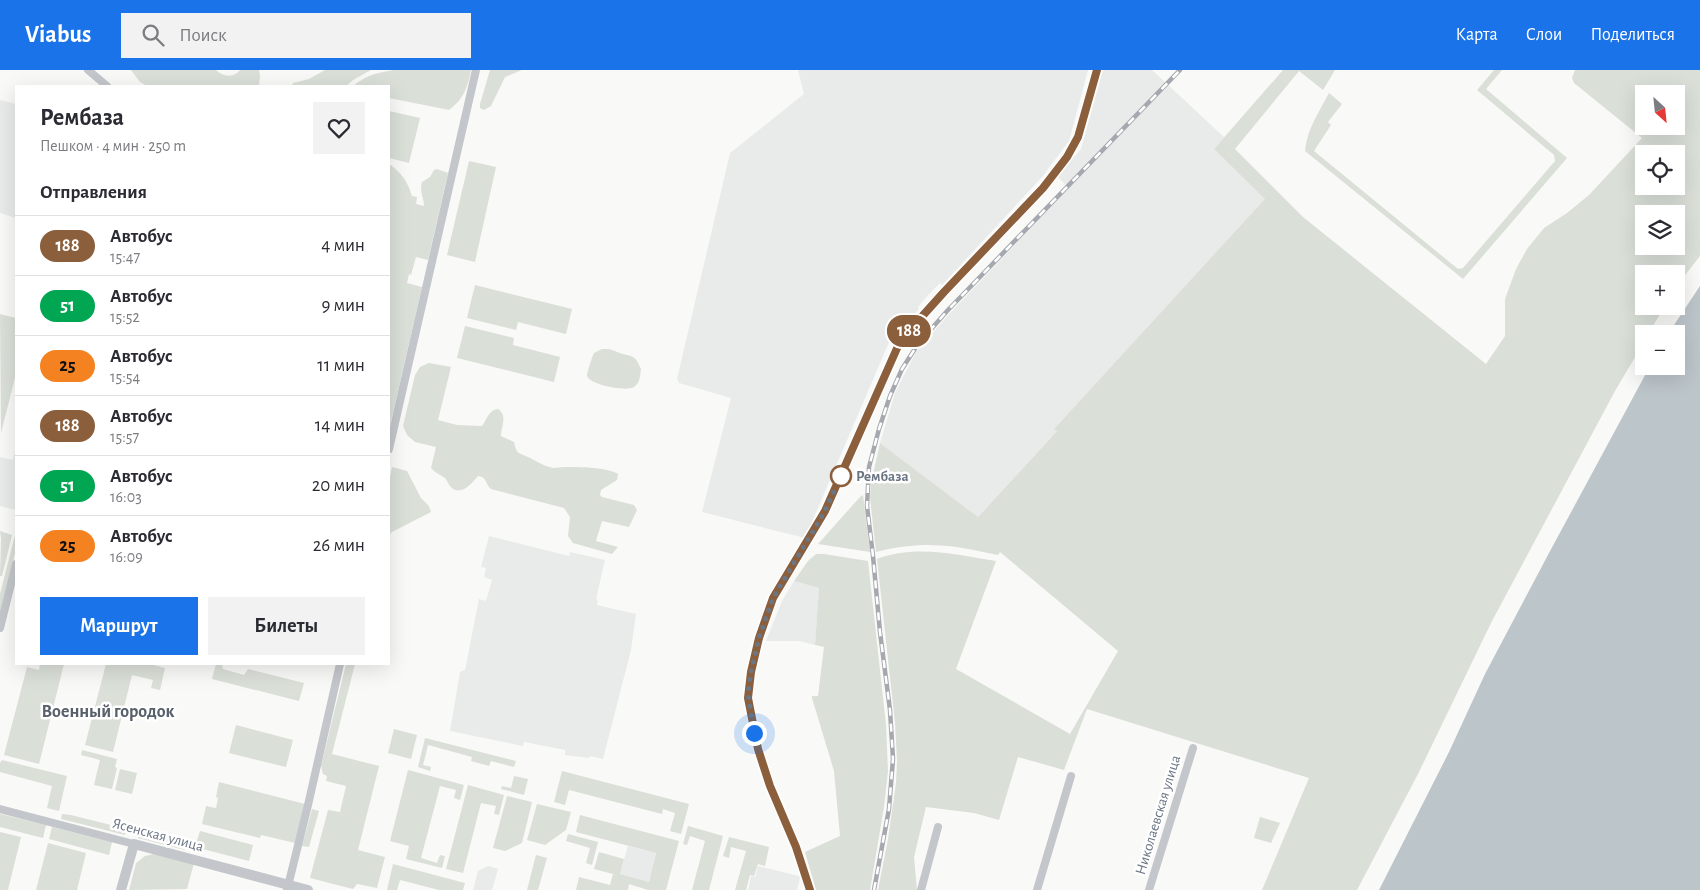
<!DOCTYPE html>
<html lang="ru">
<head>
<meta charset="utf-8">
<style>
  body { margin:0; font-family:"Alegreya Sans",sans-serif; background:#f2f2f3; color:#2b2b33; height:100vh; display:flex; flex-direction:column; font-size:19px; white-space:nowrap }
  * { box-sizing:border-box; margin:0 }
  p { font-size:16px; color:#7c7c81 }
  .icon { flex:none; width:28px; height:28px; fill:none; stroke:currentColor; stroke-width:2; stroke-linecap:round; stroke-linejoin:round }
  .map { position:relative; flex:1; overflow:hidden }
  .drawer { position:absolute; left:15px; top:15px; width:375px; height:580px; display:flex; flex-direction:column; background:#fff; border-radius:0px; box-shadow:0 5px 20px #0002 }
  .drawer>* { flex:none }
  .badge { padding:0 10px; border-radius:16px; font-size:18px; line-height:32px }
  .needle { width:32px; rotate:153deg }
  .tools { position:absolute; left:1635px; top:15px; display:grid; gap:10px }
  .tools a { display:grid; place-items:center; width:50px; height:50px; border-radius:0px; background:#fff; box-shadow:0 5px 20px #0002; font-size:25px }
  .you { position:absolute; width:25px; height:25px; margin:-12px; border:4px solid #fff; border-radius:50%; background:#1a73e8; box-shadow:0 0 0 8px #1a73e833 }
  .map>.badge { position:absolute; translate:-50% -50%; box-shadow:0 0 0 2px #fff }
  h2 { padding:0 25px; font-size:19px; line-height:45px }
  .round { display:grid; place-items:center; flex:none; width:52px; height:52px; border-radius:0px; background:#f2f2f3 }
  .head { display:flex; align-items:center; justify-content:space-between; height:85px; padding:0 25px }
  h1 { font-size:24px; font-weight:600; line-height:38px }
  .action { display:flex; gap:10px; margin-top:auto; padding:10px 25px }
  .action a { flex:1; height:58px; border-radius:0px; background:#1a73e8; color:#fff; font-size:20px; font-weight:600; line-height:58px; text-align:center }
  .action a+a { background:#f2f2f3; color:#2b2b33 }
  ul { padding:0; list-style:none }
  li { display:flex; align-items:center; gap:15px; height:60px; padding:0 25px; border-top:1px solid #e1e1e2 }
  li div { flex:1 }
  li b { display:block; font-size:19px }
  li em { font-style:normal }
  li .badge { min-width:55px; font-weight:700; text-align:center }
  header { display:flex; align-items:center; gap:30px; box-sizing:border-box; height:70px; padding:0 25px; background:#1a73e8; color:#fff }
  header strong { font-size:24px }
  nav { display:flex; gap:28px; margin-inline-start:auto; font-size:18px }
  .search { width:350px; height:45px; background:#f2f2f3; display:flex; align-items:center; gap:12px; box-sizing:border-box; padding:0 18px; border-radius:0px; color:#7c7c81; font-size:19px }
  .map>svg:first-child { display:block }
</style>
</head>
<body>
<header>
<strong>Viabus</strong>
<div class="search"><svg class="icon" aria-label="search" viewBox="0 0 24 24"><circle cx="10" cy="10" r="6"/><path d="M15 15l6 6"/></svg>Поиск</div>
<nav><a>Карта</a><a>Слои</a><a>Поделиться</a></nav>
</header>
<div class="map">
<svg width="1700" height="820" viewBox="0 0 1700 820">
  <rect width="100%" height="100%" fill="#f9f9f7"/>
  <path fill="#e9ebea" d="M798,0H1088L1069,71L1042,107L942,215L940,213L928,225L918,237L919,239L890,270L805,468L702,442L731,328L679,313L677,309L730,83L804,24Z
    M1103,0H1152L1224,67L1214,79L1266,129L1055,358L1057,361L978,447L880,373L895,323L916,282L950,243L1069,118L1057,106L1081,79Z
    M0,30L16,34V148L0,143Z
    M16,376V440L0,436V387L13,390Z
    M489,466L569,486L570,482L605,490L596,529L598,530L597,535L636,544L631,580L603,689L590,686L589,688L565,685V680L524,672L523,676L450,661L460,602L465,600L479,529L486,531L492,510L484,507L486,498L481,497Z
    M794,511L819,518L815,575L799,571H766L782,531Z
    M628,776L656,783L649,812L620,804Z
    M488,796L498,799L492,820H473L478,801Z
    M758,796L799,806L800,808L797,820H748L751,806L755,807Z"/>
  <path fill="#dadfd8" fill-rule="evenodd" d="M131,0H216C223,7 234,8 240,0H259L260,6L259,16H147L140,12Z
    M325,0H371L353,10L346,16H292L293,13L309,9Z
    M393,0H471C468,17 463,30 449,40L389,28V16H353C369,4 374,4 393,0Z
    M490,0H522L505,7L491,36L484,40L480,38V34Z
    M1283,0H1335L1323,20L1299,1L1235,79L1303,147L1486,294L1505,266V229L1516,199L1527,179L1544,158L1567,143L1589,125L1642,68L1574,13L1572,8L1575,0H1700V186L1676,217V204H1644V236H1665L1648,264H1644V272L1615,321L1491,553L1418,704L1357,820H1262L1309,708L1087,639L1064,700L1018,687L999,750L974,743L926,737L914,787L917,820H878L888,769L896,713L897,691L895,653L877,489C916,474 957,485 996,491L956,599L1070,664L1118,581L1000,482L998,485C952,475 923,470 876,482L870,428L871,413L880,373L978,447L1057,361L1054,359L1265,129L1214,79ZM1644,24H1676V56H1644ZM1644,84H1676V116H1644ZM1644,144H1676V176H1644Z
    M1494,0H1502L1486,19L1567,88L1463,209L1305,81C1307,59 1319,42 1329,23L1342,34L1328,52L1331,55L1314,81L1458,199L1463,198L1555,91L1554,85L1477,20Z
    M389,41L420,48L409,93L389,88Z
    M469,91L496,97L475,192L447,185Z
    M389,94C401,102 408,112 412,126L417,127L416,134L424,136C424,128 419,121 422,112L430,107L434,100L437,99L448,103L428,190L416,187L411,205L409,204L407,213L422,217L389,360Z
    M475,215L572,239L566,264L518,252L516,260L467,248Z
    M0,244L16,248V304L1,363Z
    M465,256L514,268L513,275L560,287L554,312L457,288Z
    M602,279C614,279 613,281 623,284C635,287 635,286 641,299C640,306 640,313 634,317C627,322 590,315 587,306C587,303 592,287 594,283Z
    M429,293L451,297L438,350L457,355L482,356C487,350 488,340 498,339C508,346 501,356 501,366L514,372C517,385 518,382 528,387C537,391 543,396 553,398C557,398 561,397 565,397C578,397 607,397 618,404L617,410L601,420L600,425L602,427L634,435L637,440L629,457L602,451L596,471L618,477L612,484L573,473L568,466L570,447L564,438L491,419C486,415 487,410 482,407L478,406C472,413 462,426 452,418C448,415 448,411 445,408C440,404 435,403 431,398L436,377L415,372L407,365L403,356L415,305L420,297Z
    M392,397L407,401L421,428L429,436L431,442L392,462L389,465V412Z
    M863,425L870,482L818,474L860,427Z
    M0,461L12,465L2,506H0L1,469Z
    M15,465L16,479L0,543V524Z
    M816,484H824L868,491L886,655L888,701L884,737L870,820H816L805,782L840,766L834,701L812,628V626H818L824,577L815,575L819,518L794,511L808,491Z
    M40,594H64L39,694L4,685L27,597L39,600Z
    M106,594H150L165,598L160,620L151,618L153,610L132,605L113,682L85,675Z
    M216,594H222L223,599L244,605L248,599L304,613L299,631L212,609Z
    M346,594H355L332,684L379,696L358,780L385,787L377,818L357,814L353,819L310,808L328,740L340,742L346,716L326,711L327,706L323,704L321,696Z
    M236,655L293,670L286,697L229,683Z
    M394,659L417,665L411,689L388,683Z
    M425,668L516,691L514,697L491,691L489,696L471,691L472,687L428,675L423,695L431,697L430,701L418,697Z
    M82,680L117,689L115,697L117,698L112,719L94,715L100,690L81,685Z
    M2,690L67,706L59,741L47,738L52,716L0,702V693Z
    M120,699L137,703L132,724L115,720Z
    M408,700L464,715L460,730L454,728L456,720L440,716L421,788L437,793L440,785L445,786L442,798L406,789L409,776L390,771Z
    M562,701L689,734L681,764L670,761L675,743L663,739L662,744L569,720L565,735L554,732Z
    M514,706L528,709L524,725L501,719L502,716L511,718Z
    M219,712L305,734L295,773L261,765L260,768L202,754L206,736L216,738L218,728L216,727Z
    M468,715L504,725L499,745L494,744L496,736L481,733L463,803L446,799Z
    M507,726L532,732L522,773L505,781L493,778Z
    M537,734L571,742L566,760L545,775L527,770Z
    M312,739L319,741L309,777L302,776Z
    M0,744L46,755L43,768L0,757Z
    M62,744L71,745L127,759L125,765L61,749Z
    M580,745L679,771L666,820H648L629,814L628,820H576L579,807L610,815L613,804L594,799L599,782L624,789L620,804L649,812L656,783L576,762Z
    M1260,747L1280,753L1271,773L1254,768Z
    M688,756L723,766L709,820H692L705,771L690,766L687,775L683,774Z
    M52,757L112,772L109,785L49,769Z
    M200,761L253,775L249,791L195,777Z
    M0,762L21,767L8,820H0Z
    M139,762L186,774L185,780L138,768Z
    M568,764L598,772L592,795L586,793L590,778L566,771Z
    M729,767L769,777L765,796L758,794L754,806L750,805L746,820H735L746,781L731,777L729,788L723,786Z
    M48,773L86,783L77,820H36Z
    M154,784L194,793L187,819L129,820L136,793L145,786Z
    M536,785L547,788L538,820H527Z
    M393,794L465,813L463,820H439L400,810L397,820H387Z"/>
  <path fill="#bcc5ca" d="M1700,216V820H1379L1449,682L1485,604L1549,483L1650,296H1676V264H1668Z"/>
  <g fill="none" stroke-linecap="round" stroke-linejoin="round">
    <path stroke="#c3c6ca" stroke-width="8" d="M88,0L107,16
      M389,379L476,0
      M0,558L16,494
      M0,739L134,774
      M287,820L308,735L340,594
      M810,820L796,777L771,716L758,679L748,628L751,602L759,568L773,528L825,441L898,276L908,262L944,222L1043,118L1067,87L1078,67L1097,0
      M921,820L938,757
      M1037,820L1071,706
      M1149,820L1193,678"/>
    <path stroke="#c3c6ca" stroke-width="10" d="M121,820L134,774L308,820"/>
    <g stroke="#a5a9af" stroke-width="4.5">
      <path id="rail" d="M874,820L889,739L893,689L890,640L880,562L873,486L867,436L869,397L879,359L890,326L902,299L918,274L948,240L1180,0"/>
    </g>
    <use href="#rail" stroke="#fff" stroke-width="2.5" stroke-dasharray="8" stroke-linecap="butt"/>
  </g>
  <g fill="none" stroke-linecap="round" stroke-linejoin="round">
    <g stroke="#fff" stroke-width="11">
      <path id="line" d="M810,820L796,777L770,716L758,679L748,628L751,602L759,568L773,528L825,441L898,276L908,262L944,222L1043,118L1067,87L1078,67L1097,0"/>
    </g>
    <use href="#line" stroke="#8b5e3c" stroke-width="8"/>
    <path stroke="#6b7685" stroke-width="5" stroke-dasharray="0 9" d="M754,663L748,623L751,602L759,568L773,528L825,441L841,406"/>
  </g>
  <circle fill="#fff" stroke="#8b5e3c" stroke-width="2.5" cx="841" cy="406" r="10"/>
  <g text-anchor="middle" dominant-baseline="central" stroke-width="5" stroke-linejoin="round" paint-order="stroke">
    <g font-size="15" font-weight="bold" fill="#6b7685" stroke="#fff" text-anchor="start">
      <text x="856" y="406">Рембаза</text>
    </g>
    <g font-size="15" fill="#6b7685" stroke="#fff">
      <text transform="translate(1158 745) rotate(-73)">Николаевская улица</text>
      <text transform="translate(158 765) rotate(15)">Ясенская улица</text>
    </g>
    <g font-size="18" font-weight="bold" fill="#58606b" stroke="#fff">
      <text x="108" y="642">Военный городок</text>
    </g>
  </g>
</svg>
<div class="tools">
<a><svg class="needle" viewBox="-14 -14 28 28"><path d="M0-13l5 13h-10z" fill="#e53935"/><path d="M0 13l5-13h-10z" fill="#7c7c81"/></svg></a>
<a><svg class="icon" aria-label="locate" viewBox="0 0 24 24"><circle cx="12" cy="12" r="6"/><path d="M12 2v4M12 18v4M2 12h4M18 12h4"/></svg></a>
<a><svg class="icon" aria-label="layers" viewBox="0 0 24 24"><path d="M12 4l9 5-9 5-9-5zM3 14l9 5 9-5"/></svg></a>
<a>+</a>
<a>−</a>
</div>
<div class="you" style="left:754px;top:663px"></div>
<b class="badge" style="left:909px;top:261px;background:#8b5e3c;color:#fff">188</b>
<section class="drawer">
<div class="head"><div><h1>Рембаза</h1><p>Пешком · 4 мин · 250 m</p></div><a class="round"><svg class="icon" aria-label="heart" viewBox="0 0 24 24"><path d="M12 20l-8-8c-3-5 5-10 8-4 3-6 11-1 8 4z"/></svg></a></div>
<h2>Отправления</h2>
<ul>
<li><span class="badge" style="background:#8b5e3c;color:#fff">188</span><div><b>Автобус</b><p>15:47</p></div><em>4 мин</em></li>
<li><span class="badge" style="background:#00a651;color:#fff">51</span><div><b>Автобус</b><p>15:52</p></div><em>9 мин</em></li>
<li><span class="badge" style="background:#f58220;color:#111">25</span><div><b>Автобус</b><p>15:54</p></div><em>11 мин</em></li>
<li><span class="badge" style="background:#8b5e3c;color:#fff">188</span><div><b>Автобус</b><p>15:57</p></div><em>14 мин</em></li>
<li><span class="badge" style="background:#00a651;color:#fff">51</span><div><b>Автобус</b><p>16:03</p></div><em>20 мин</em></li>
<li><span class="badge" style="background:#f58220;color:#111">25</span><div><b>Автобус</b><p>16:09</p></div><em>26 мин</em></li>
</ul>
<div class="action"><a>Маршрут</a><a>Билеты</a></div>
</section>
</div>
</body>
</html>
